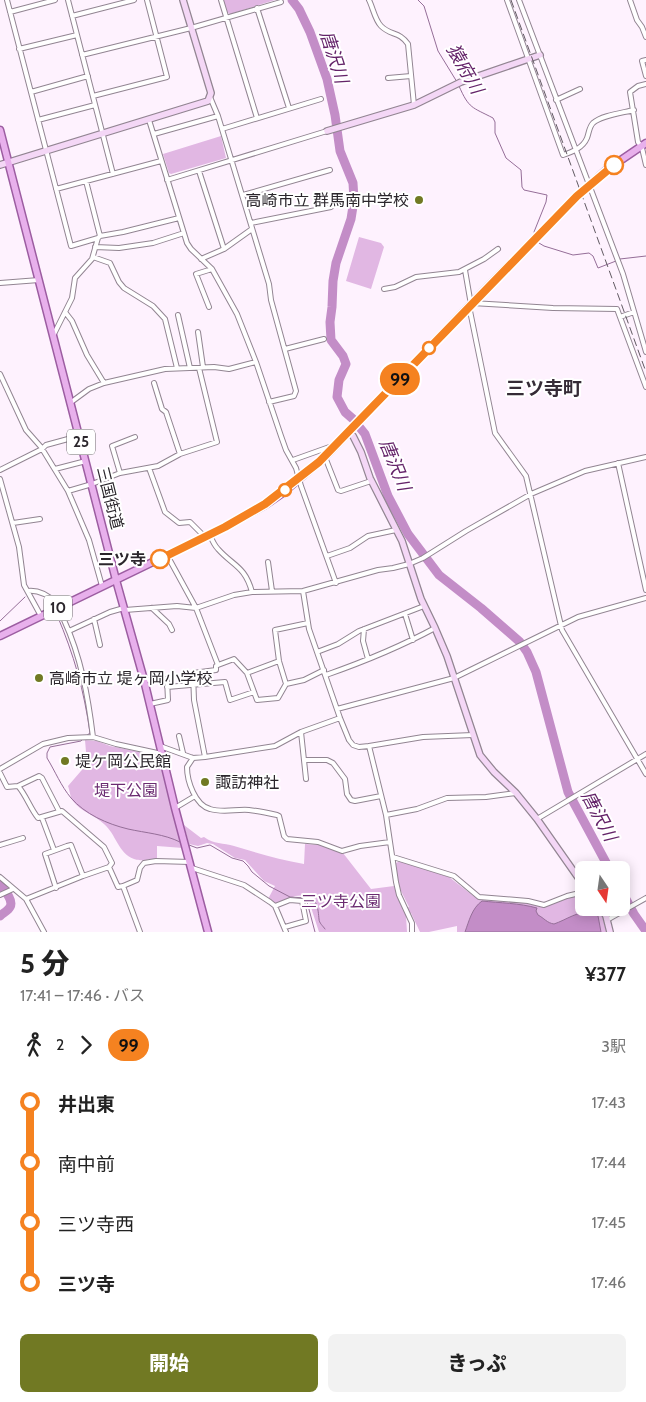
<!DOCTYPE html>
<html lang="ja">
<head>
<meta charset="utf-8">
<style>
  body { margin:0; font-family:Cabin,"Noto Sans JP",sans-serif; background:#f2f2f2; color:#222; height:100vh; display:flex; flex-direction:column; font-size:19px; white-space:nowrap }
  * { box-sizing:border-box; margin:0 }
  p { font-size:16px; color:#767676 }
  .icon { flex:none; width:28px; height:28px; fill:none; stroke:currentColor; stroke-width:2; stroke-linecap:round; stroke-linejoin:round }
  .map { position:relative; height:932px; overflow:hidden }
  .details { display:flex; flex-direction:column; background:#fff; flex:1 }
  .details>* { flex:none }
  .badge { padding:0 10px; border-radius:16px; font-size:18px; line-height:32px }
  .needle { width:32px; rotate:167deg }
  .buttons { position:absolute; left:575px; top:861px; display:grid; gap:10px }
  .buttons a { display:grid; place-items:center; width:55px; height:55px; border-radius:8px; background:#fff; box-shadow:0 2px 12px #0003; font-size:25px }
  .map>.badge { position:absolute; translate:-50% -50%; box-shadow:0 0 0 2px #fff }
  .legs { display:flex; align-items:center; gap:8px; height:55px; padding:0 20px; font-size:16px }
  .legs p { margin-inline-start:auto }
  .head { display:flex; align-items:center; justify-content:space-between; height:85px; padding:0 20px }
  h1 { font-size:28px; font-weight:800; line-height:38px }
  .action { display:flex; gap:10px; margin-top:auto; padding:10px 20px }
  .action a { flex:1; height:58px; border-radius:8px; background:#717923; color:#fff; font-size:20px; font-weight:800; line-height:58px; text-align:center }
  .action a+a { background:#f2f2f2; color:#222 }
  ul { padding:0 20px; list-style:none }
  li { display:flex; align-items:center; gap:18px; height:60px; font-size:19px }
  li i { display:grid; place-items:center; width:8px; height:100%; margin:0 6px; background:currentColor }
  li i::after { content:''; width:12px; height:12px; margin:-6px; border:4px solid; border-radius:50%; background:#fff }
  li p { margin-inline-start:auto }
  li:first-child i { background:linear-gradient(#0000 50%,currentColor 0) }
  li:last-child i { background:linear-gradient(currentColor 50%,#0000 0) }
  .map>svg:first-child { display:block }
</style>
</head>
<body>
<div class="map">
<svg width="646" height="932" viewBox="0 0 646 932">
  <rect width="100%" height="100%" fill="#fef2fe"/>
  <path fill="#e1b7e3" d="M223,0H275L230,14L227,12Z
    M221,136L226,158L171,174L169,173L163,154Z
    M359,237L381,243L384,247L371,289L346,281Z
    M85,740L97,741L110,746L159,756L183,848L157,846V860C149,858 142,862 134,859C118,853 116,834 104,824C95,815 81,812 73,801C70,797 70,791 68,786L87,764Z
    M184,825L201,838L204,837C213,844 224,843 234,846C257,853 280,860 304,864L305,844L321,845L343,853L371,889L394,886L403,910L409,907L397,883L396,863L400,861L449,877L476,898L526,903L543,907L584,893V908H599L602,912L608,932H457V926L429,932H420L411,913L406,916L407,932H319L307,895L295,896L275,905L268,899L275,886L264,881L245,860L235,858L213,844L207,843L198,846L189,844Z"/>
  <path fill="#c38dc7" stroke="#956e98" d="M482,901C500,903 519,903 537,908L536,911L538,915C544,918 547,923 554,924C566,920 579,910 593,912L598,916L601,932H465C469,921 472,908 482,901Z"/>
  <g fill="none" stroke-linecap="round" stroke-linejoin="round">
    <path stroke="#956e98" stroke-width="1" d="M418,0L424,6L438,51L457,82
      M459,86C469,109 472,107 493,118L495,122V133L506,158L521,170L522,187L524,190L547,195L546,202L534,232
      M539,243L544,246L573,255L589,253L593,256L598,268L616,261
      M620,259L646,256
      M57,615C74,655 84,690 90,733L86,736
      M0,621L25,597
      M84,738L81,741L50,747L47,753V758C55,771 61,786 71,798C85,814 107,824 128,829C146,833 164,834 180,842
      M189,845L197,848L210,845L232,858L243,861L248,866L252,872L269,886L290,897L306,898L315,932
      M306,898C318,897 318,910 319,919C319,923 323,926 325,929"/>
    <path stroke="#c38dc7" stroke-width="9" d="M292,0L299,9L310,32L327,79L335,115L340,151L353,183L354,200L351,219L336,263L333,281L332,307L330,322L331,340L343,356L346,364L339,380L337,397L345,412L353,419L365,434L388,496L408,534L439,575L481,608L520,642L527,652L536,672L568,792L610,870
      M0,885C4,890 14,900 10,907C8,911 3,913 0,916
      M621,890L634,914L646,931"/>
    <g stroke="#928592" stroke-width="6">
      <path id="street" d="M7,0L71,246L98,238
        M68,0L113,174
        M221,0L257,118
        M369,0C373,8 375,20 381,26C391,36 399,31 408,44L414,105
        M507,0L563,155C572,152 583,148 587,138C589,133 589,127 593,123C602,115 622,113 634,110
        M519,0L623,274L646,352
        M630,0L637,20L642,27L646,37
        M257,8L289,108
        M10,12L55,0
        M72,16L134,0
        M19,49L77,35
        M82,55L191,28L281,2
        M646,60L642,61L646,76
        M388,78L411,76
        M31,92L88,76
        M93,96L167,77L147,0
        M210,97L218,116L269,284L271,300L296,391L294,396L269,402
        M556,100L580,89
        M38,120L95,105
        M149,120L187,243L191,249L212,269L237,314L256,362L281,436L286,450L296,468L301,486L336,583
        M222,129L321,99
        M154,134L218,116
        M641,146L638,142L630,92L638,86L646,84
        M642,148L646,165
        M199,171L224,249
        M167,180L327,131
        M56,189L161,161
        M243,195L330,170
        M251,223L331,207
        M100,236L123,232L179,218
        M95,247L119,248L153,243L184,233
        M93,257L110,263L119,282L124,288L153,306L165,319L177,368
        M201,259L224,249L252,229
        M465,270L470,299L472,303L553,308L617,309L646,387
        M0,283L39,280
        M384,289L395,287L416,277L459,272L484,259L498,249
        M469,306L495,433L526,476L562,630L646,774
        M209,307L196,274L212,269
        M65,312L72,321L87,355L104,383
        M178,315L190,368
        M620,317L634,312
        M198,332L203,367
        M54,334L72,298L75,278L92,259L98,238L100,236L86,181
        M285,349L324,339
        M0,374L26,430L41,447L68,491L89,540L102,586
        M154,383L162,409L166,412L180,454
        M70,403L89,389L104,383L165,369L214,367L229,369L256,362
        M325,457L338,490L341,491L371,481
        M293,460L335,445
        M618,463L646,590
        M149,468L165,512L179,523L190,522L205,537
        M55,469L86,461
        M0,470L42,449L46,445L79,436
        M120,473L112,446L135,437
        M0,479L19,547L24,585L41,616
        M68,491L92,484L120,473L158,466L180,454L217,442L199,368
        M13,523L40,519
        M210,535C212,540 214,545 218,549C233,566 245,566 252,592
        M167,555L196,608L218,665
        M327,556L350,548L368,536L396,530
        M268,562L272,591
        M28,591C38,590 48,595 56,603C59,607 62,615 64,620C81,657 88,696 93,737
        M303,591L309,629L340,718L349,740L353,745L359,747L369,746L423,737L473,735
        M152,608L169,624L172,630
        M125,610L177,606L196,608L234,595L252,592L303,591L378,570L393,568L409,564L423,558L466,531L531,494L585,471L646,457
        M405,614L413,640
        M94,619L100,645
        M364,629L363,641L368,659
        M69,631L110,612L124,608
        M317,652L338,644L359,631L424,606
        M247,673L279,661
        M326,675C363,662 400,647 435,628
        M144,680L167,679L168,700L150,704
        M286,684L279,661L275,630L308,623
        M167,687L225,682L230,700L254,692
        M337,709L454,678L578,617L646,598
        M301,732L306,779
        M179,736L183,753
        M160,746L193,758L205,757L275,746L301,732L340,718
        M369,746L386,815L396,882L399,895L412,923V932
        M205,757L194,700L193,673L216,670V666L218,665L234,659L247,673L257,700L278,698L286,684L304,680L324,670
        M193,758L187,767C187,781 195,805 210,809C223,813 236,809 249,810C258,811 268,813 277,815L279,816L284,836L287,839L318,842L342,851L360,846L390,842
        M305,760H327L333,763L345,779L347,794L351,800L355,801L381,796
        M0,769L43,744L68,738L93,737L116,744L162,754
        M0,773L7,787L18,786C26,795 30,808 38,818L62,811L104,847L112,863L109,867
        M18,786L39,776L42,778L59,811
        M175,808L195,796
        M386,815L417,809L447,798L486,797L516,793
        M42,818L54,850
        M537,819L646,754
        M0,845L23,838
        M393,857L454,876L479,897L528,901L544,905L567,896L584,892
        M192,868L244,885L270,902L275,906L286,932
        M0,877L26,899L83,876L109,867L118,887L123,886L140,932
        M123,886L137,880L140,868L144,863L156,861L190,862
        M56,888L45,854L67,846L71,845L83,876
        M0,895L13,889
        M26,899L44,932
        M275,906L290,900L302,901L306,921L285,927
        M607,920L646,898"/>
    </g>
    <g stroke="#928592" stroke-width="8">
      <path id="secondary" d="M327,131L414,105L461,82L540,55
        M0,165L208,101L211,93L183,0
        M348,432L353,436L361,452L370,478L402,541L421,599L435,628L447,656L480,755L494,772L516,793L537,819L584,886
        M601,908L606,916L610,932"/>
    </g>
    <g stroke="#9c5da1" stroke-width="9">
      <path id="primary" d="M0,130L116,580L144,680L175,808L208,932
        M0,636L225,527L265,505L281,494L325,457L472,303L577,196L605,171L646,143"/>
    </g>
    <use href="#street" stroke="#fff" stroke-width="4"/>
    <use href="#secondary" stroke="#f4d7f6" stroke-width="5.5"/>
    <use href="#primary" stroke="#e8b0ec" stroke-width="6"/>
    <path stroke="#605961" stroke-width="1" stroke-dasharray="8 4" stroke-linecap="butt" d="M511,0L646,372"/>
  </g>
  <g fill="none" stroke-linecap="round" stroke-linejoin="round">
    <g stroke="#fff" stroke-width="11">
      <path id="line-1" d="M160,559L225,527L265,504L319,462L577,196L614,165"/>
    </g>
    <use href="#line-1" stroke="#f58220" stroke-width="8"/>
  </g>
  <g fill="#fff" stroke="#f58220" stroke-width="2.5">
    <circle cx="614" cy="165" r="9"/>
    <circle cx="429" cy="348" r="6"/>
    <circle cx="285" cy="490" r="6"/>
    <circle cx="160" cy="559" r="9"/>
  </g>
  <g fill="#717923" stroke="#fff" stroke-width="2">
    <circle cx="419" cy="200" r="5"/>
    <circle cx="39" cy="678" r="5"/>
    <circle cx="65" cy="761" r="5"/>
    <circle cx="205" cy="782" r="5"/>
  </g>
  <g text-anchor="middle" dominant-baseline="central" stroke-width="4" stroke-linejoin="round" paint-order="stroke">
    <g fill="#fff" stroke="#6b676b" stroke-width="1">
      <rect x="67" y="429.5" width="28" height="25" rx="4"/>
      <rect x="44" y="595.5" width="28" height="25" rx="4"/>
    </g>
    <g font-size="15" font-weight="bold" fill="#2b262c">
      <text x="81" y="442">25</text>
      <text x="58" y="608">10</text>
    </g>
    <g font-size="16" fill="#2b262c" stroke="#fff" text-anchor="start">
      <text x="409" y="200" text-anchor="end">高崎市立 群馬南中学校</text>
      <text x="49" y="678">高崎市立 堤ヶ岡小学校</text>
      <text x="75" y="761">堤ケ岡公民館</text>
      <text x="215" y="782">諏訪神社</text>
    </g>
    <g font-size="16" fill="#2b262c" stroke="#fff">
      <text transform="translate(110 498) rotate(76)">三国街道</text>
    </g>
    <g font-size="16" font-weight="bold" fill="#2b262c" stroke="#fff" text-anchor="end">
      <text x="146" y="559">三ツ寺</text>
    </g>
    <g font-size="16" fill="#6b2b71" stroke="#fff">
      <text x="126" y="790">堤下公園</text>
      <text x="341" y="901">三ツ寺公園</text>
    </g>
    <g font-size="18" font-style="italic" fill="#642369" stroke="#fff">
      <text transform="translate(334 57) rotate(72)">唐沢川</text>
      <text transform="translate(465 69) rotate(60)">猿府川</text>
      <text transform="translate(395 465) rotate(68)">唐沢川</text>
      <text transform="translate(599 816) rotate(62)">唐沢川</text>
    </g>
    <g font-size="19" font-weight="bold" fill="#352b36" stroke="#fff">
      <text x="544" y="388">三ツ寺町</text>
    </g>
  </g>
</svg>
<div class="buttons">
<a><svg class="needle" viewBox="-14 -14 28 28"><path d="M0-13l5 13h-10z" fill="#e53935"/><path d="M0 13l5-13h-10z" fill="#767676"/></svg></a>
</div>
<b class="badge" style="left:400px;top:379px;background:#f58220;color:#111">99</b>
</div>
<section class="details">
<div class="head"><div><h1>5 分</h1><p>17:41 – 17:46 · バス</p></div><b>¥377</b></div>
<div class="legs"><svg class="icon" aria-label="walk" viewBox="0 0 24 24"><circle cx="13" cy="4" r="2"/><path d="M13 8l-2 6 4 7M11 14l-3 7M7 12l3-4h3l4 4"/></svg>2<svg class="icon" aria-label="forward" viewBox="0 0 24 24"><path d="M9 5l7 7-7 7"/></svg><b class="badge" style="background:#f58220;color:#111">99</b><p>3駅</p></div>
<ul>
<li><i style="color:#f58220"></i><b>井出東</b><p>17:43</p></li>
<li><i style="color:#f58220"></i><span>南中前</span><p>17:44</p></li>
<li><i style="color:#f58220"></i><span>三ツ寺西</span><p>17:45</p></li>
<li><i style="color:#f58220"></i><b>三ツ寺</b><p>17:46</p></li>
</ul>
<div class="action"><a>開始</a><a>きっぷ</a></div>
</section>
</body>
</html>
